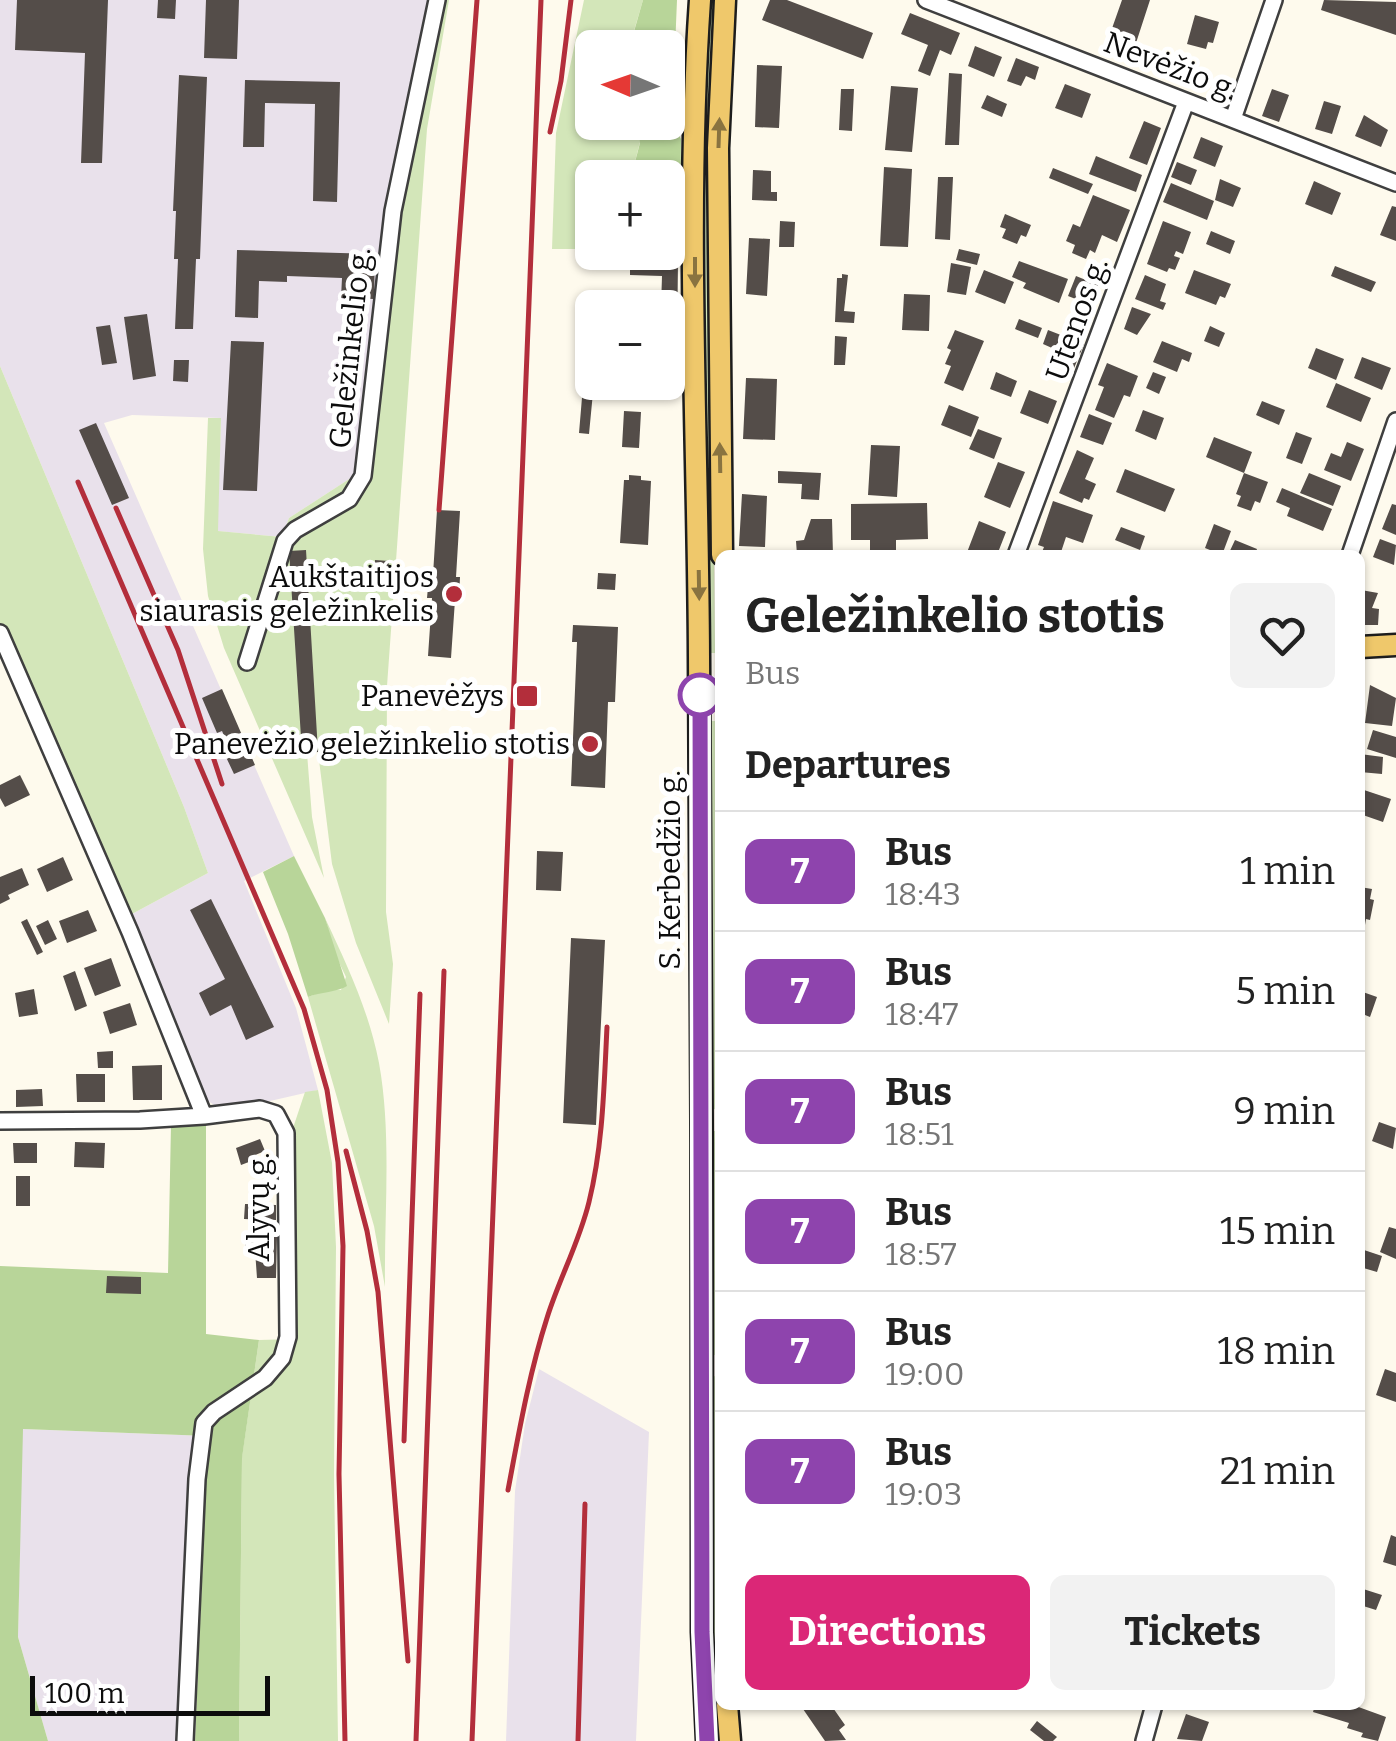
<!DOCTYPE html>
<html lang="en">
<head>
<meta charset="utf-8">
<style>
  body { margin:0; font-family:Bitter,serif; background:#f2f2f2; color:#222; height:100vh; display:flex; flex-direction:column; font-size:38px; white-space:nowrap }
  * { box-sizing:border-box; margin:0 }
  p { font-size:32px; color:#767676 }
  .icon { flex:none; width:55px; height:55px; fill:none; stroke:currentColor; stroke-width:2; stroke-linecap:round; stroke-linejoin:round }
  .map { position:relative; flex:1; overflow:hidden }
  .drawer { position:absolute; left:715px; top:550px; width:650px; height:1160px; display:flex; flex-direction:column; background:#fff; border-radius:15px; box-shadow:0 2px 8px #0004 }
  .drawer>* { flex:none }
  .badge { padding:0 20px; border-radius:15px; font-size:35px; line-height:65px }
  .needle { width:65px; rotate:272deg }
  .tools { position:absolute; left:575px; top:30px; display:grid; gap:20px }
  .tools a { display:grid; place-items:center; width:110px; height:110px; border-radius:15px; background:#fff; box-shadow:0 2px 8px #0004; font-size:50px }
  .scale { position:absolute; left:30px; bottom:25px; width:240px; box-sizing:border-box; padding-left:10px; border:5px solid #0c0c0c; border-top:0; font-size:28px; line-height:35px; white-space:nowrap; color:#0c0c0c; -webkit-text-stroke:8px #fff; paint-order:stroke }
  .map>.badge { position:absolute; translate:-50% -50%; box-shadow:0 0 0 5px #fff }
  h2 { padding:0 30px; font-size:38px; line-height:90px }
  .round { display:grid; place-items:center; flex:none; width:105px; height:105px; border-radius:15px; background:#f2f2f2 }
  .head { display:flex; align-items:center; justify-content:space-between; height:170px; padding:0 30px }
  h1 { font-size:48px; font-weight:700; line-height:75px }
  .primary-button { display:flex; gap:20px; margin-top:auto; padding:20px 30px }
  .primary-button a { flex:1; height:115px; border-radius:15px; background:#db2777; color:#fff; font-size:40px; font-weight:700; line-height:115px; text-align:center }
  .primary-button a+a { background:#f2f2f2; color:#222 }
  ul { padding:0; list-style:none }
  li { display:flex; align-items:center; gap:30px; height:120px; padding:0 30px; border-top:2px solid #e0e0e0 }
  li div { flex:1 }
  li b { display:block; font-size:38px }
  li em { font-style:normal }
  li .badge { min-width:110px; font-weight:700; text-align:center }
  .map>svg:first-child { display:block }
</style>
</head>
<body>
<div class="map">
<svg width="1396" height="1741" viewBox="0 0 1396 1741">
  <rect width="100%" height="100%" fill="#fefaed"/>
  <path fill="#e9e1eb" d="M0,0H444L357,474L289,518L282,537L217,531L221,418L132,415L104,423L294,856L244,881L296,1008L318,1090L257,1104L219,1108L208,1101L132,914L208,873L184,807L0,366Z
    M539,1369L649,1432L636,1741H506L515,1491L525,1424Z
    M22,1429L208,1436L195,1741H48L18,1637Z"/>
  <path fill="#d3e6b9" d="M444,0H449L427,129L387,686L386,912L393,964L389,1024L356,943L332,864L318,752L307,753L312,817L324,878L224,648L208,596L203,549L208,418H221L218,531L282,537L289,518L357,474L400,211Z
    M584,0H643L633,34L634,47L592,48V122L636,123L640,142L631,177L592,178V249H552L556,133Z
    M709,0H717L712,392L715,653H707L702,150Z
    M0,366L184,807L208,873L132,914L16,647L0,624Z
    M707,721H715L716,1109L709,1110Z
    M325,918C347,965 369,1011 379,1063C392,1135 384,1213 385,1287L374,1226L308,997L328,989L341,990L346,977L335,954Z
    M318,1090L332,1163L336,1247L334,1474L338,1741H239L242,1457L259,1340L295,1339L292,1131L305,1092Z
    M709,1131H716L717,1354L712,1356L709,1354Z
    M713,1375L717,1378L719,1667L724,1741H716L712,1692L710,1376Z"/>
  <path fill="#b8d599" d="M643,0H677L672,121L681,139L680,249H668V178L631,177L640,143L636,123L668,122V48L634,47L633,35Z
    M294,856L325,918L347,986C338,992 320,992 308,997L288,934L263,872Z
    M206,1122V1334L259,1340L242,1458L239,1741H195L208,1436L23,1429L18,1637L48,1741H0V1266L168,1273L171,1125Z"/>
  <path fill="#544d49" d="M17,0H108L102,163H81L85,53L15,50Z
    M158,0H176L175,19L157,18Z
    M206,0H239L237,59L204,58Z
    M770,0H787L873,33L863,59L762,20Z
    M1122,0H1150L1136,43L1110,34Z
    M1324,0L1396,2V35L1321,10Z
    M910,13L960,33L951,55L940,50L930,76L918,71L928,45L901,34Z
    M1195,15L1219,22L1213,43L1208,42L1206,49L1187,44Z
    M975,46L1002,57L994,77L968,66Z
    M1016,58L1039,67L1035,80L1026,76L1021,86L1007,81Z
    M757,65L782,66L779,128L755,127Z
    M949,73L962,74L959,145H945Z
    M179,75L207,77L200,259H196L193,329H175L178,259H174L176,211H173Z
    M245,80L340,82L337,202L313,201L315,104L265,103L264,147H243Z
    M1065,84L1091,94L1082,118L1055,108Z
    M891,86L918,88L912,152L885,150Z
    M841,89H854L852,131L839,130Z
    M1272,89L1289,95L1279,122L1262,116Z
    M987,95L1007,104L1002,117L981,108Z
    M1324,101L1341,106L1332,134L1315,129Z
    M1364,115L1388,130L1381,147L1355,136Z
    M1144,121L1161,128L1147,165L1129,158Z
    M1201,137L1223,146L1215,167L1193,158Z
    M1096,156L1142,175L1136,192L1089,174Z
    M1177,162L1197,170L1191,185L1171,177Z
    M884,167L912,169L908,247L880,246Z
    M1053,168L1093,184L1088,194L1049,178Z
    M753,170L771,171V192H777V201L752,200Z
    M938,177H953L950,240L935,239Z
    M1220,179L1241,188L1233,207L1215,200Z
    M1314,181L1341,193L1332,215L1305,204Z
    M1171,183L1214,201L1207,220L1163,202Z
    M1093,195L1130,210L1117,242L1102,235L1095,253L1090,250L1086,259L1072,253L1075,245L1066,241L1073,224L1080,227Z
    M1392,206L1396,207V241L1380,235Z
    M1005,214L1031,225L1026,237L1021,235L1017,244L1002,238L1006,229L1000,227Z
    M780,221L795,222L794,247H779Z
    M1163,221L1191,232L1183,254L1176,251L1174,256L1180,258L1175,270L1169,268L1167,272L1147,264Z
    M1211,231L1235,241L1230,254L1206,244Z
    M749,238L770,239L767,296L746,294Z
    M959,249L980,254L977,265L956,260Z
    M237,250L375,254L374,299L341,298L342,278L287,276V282L259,281L258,318L235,317Z
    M630,259L678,261L677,345L668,344V308H661L662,276L630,275Z
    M1019,261L1068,279L1059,303L1023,288L1026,283L1012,277Z
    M951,263L971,267L966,295L947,292Z
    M1335,266L1376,282L1371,292L1331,276Z
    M984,270L1014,282L1005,304L975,292Z
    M1194,270L1231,284L1225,298L1220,296L1216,305L1185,293Z
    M842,274L848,275L844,311L855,312L854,323L835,322L837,278H842Z
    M1145,275L1166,284L1160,301L1166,303L1163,310L1135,299Z
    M1076,276L1098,285L1091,305L1068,296Z
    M904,294L930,295L929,331L902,330Z
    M1132,307L1151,314L1137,335L1124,329Z
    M147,314L156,376L133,380L124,317Z
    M1019,319L1042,328L1038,338L1015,329Z
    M110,325L117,363L102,365L96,327Z
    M1210,326L1225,333L1219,347L1204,341Z
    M955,330L984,341L963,391L944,383L951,366L945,364L951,350L947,348Z
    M1048,330L1084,344L1072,373L1047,362L1052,348L1043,344Z
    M835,336L847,337L845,365H834Z
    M231,341L264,342L257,491L223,490Z
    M1162,341L1192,353L1189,362L1182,359L1177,372L1153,362Z
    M1316,348L1344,359L1336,380L1308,368Z
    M1362,357L1391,368L1382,390L1354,378Z
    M174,360H189L188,382L173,381Z
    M1107,363L1138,376L1130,397L1124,395L1114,418L1095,410L1104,387L1098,385Z
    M996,372L1017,381L1011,397L990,389Z
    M1153,372L1166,377L1159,394L1146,388Z
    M584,374L592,375L594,382L589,434L579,433Z
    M746,378L777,379L775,440L743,439Z
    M1336,383L1371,398L1361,422L1326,407Z
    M1029,390L1057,401L1048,424L1020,413Z
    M1262,401L1285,410L1279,425L1256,415Z
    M949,405L979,417L971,437L941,425Z
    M1143,410L1164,418L1156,440L1135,431Z
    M624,411L641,412L639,448L622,447Z
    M1089,414L1112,423L1103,445L1080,437Z
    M96,423L129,498L112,505L79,430Z
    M978,429L1002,438L994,459L969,449Z
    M1296,432L1312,438L1302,464L1286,458Z
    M1214,437L1252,452L1244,473L1268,482L1260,503L1255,501L1251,511L1237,506L1241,496L1236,494L1244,473L1206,457Z
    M1347,442L1364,449L1351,481L1324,470L1331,453L1341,457Z
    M871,445L900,446L897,497L868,495Z
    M1077,450L1094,458L1085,479L1096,484L1089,500L1084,498L1082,503L1059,493Z
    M998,462L1025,472L1010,508L984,497Z
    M1125,469L1175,489L1165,512L1116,492Z
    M778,471L821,473L819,500L801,499L802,484L778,483Z
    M1309,473L1341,486L1333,506L1300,493Z
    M629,475L641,476V480L651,481L648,545L620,543L624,480H629Z
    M1282,488L1332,509L1323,531L1287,516L1290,508L1276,502Z
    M742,494L767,496L765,547L739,546Z
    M1053,501L1093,515L1083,543L1066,537L1061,552L1055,550L1051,555L1042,552L1044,547L1038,545Z
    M927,503L928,539L896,540V555H863V550H870V540H851V504Z
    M1392,504L1396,505V535L1382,529Z
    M437,510L460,511L456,577H460L459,600H455L451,658L428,656L432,598H427L428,587L429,575H433Z
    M811,519H832L833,555H797L796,541L804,540Z
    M979,521L1006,532L997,555H966Z
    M1214,524L1231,531L1222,555L1205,548Z
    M1121,527L1145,536L1140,550L1115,540Z
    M1380,539L1396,545L1394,565L1373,557Z
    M1235,540L1257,549L1255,555H1228Z
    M306,550L318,752L302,753L289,551Z
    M375,560L389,561L388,579H374Z
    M598,573L616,574L615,590L597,589Z
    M1361,590L1378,593L1372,608L1379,609L1378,625H1360Z
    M573,625L618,627L615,702H608L605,788L571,786L577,642H572Z
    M1370,685L1396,698L1392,726L1365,723Z
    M222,689L255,765L234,774L226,757L232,754L222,731L217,733L202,698Z
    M1373,730L1396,737V758L1367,749Z
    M1360,754L1383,757L1382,774L1360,772Z
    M20,775L30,795L5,807L0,798V785Z
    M1361,789L1391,799L1383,822L1360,814Z
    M537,851L563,852L561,891L536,890Z
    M63,857L73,880L47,892L37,869Z
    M22,868L29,885L8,895L10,899L0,904V877Z
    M1360,887L1372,889L1370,899L1374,900L1370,920L1366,919L1365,925L1360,924Z
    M211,899L274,1027L246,1040L231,1005L210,1016L199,993L225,979L190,910Z
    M88,910L97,931L67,943L59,921Z
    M27,919L43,952L37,955L21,922Z
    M48,920L57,939L45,945L36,926Z
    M571,938L605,940L596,1125L563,1123Z
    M111,958L121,986L95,996L84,968Z
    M75,971L87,1006L75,1011L63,976Z
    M34,989L38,1014L19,1017L15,993Z
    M1360,991L1377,997L1370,1017L1360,1013Z
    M130,1003L137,1025L110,1034L103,1012Z
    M113,1051V1068H98L97,1052Z
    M162,1065V1100H133L132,1066Z
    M76,1074H105V1102H77Z
    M42,1089L43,1106L16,1107V1090Z
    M1379,1122L1396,1128L1393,1149L1372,1141Z
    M260,1139L265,1151L253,1156L254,1160L241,1165L236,1148Z
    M75,1142L105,1143L104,1168L74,1167Z
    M13,1143H37V1163H14Z
    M16,1176H30V1206H16Z
    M245,1204L276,1205V1220L244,1219Z
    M1389,1227L1396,1229V1259L1380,1252Z
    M255,1237H277L276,1278H257L255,1250L245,1249V1240H255Z
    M1364,1250L1382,1256L1377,1272L1360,1267Z
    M107,1276L141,1277V1294L106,1293Z
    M1385,1369L1396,1373V1402L1376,1395Z
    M1391,1535L1396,1537V1566L1383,1562Z
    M1360,1588L1382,1595L1376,1610L1360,1605Z
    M809,1705H831L845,1725L839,1730L846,1740L825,1741L803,1709Z
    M1315,1705H1353L1386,1717L1378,1741L1361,1737L1363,1733L1347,1728L1349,1723L1313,1712Z
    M1186,1714L1209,1722L1202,1741L1177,1739Z
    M1037,1721L1057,1737L1053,1741H1044L1030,1730Z"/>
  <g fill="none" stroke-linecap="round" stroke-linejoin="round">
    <g stroke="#3f3f3f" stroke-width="20">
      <path id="minor" d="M926,0L1396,183
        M1233,119L1274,0
        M1016,555L1186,102
        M1350,555L1396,421
        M0,633L130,932L204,1116L260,1109L276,1114L286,1133L288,1337L282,1358L265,1378L214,1412L204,1423L197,1479L185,1741
        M247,662L285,541L295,530L349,499L363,476L393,211L437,0
        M0,1121L140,1120L204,1116
        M1144,1741L1154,1705"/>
    </g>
    <g stroke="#1d1d1d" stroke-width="25">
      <path id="major" d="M700,0C685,218 698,438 699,656C702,981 702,1307 702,1632L707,1741
        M722,555L718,148L725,0
        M1360,647L1396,645
        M727,1705L730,1741"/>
    </g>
    <use href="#minor" stroke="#fff" stroke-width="15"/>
    <use href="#major" stroke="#efc86b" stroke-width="20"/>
    <path stroke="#b32e3b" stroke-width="5" d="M550,132L561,81L571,0
      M78,482L304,1009L327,1090L338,1162L343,1246L339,1474L345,1741
      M116,508L178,650L222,784
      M439,510L477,0
      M346,1151L367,1231L378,1292L408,1661
      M404,1441L420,994
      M508,1490C519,1432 529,1374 547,1318C559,1279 579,1243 589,1202C603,1145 604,1086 607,1027
      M416,1741L444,971
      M472,1741L541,0
      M578,1741L585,1504"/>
  </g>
  <defs><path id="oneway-solid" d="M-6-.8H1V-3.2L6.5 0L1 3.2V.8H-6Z" transform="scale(2.5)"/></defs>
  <g fill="#897340">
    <use href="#oneway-solid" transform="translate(719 133) rotate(-88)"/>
    <use href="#oneway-solid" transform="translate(695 272) rotate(90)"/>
    <use href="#oneway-solid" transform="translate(720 458) rotate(-91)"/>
    <use href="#oneway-solid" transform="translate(699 585) rotate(89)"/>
  </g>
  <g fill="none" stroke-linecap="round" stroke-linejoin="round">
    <g stroke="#fff" stroke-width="22">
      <path id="line" d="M707,1741L702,1632L700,687H720"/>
    </g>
    <use href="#line" stroke="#8e44ad" stroke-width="15"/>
  </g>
  <g fill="#b32e3b" stroke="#fff" stroke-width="4">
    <circle cx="454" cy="594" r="10"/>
    <rect x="515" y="684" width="24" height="24" rx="5"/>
    <circle cx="590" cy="744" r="10"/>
  </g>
  <circle fill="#fff" stroke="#8e44ad" stroke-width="5" cx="700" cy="695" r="20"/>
  <g text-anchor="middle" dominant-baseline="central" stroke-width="10" stroke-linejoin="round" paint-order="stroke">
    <g font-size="30" fill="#0c0c0c" stroke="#fff">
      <text transform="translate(1171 66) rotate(21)">Nevėžio g.</text>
      <text transform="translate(1077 319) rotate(-70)">Utenos g.</text>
      <text transform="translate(350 348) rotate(-84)">Geležinkelio g.</text>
      <text transform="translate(670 870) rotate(-90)">S. Kerbedžio g.</text>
      <text transform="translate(259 1207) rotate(-90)">Alyvų g.</text>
    </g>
    <g font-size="30" fill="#0c0c0c" stroke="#fff" text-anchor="end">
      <text x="434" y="577">Aukštaitijos<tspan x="434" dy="34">siaurasis geležinkelis</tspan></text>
      <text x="504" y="696">Panevėžys</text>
      <text x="570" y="744">Panevėžio geležinkelio stotis</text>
    </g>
  </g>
</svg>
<div class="tools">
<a><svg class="needle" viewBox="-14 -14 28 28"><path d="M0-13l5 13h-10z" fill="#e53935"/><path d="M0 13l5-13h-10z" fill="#767676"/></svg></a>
<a>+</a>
<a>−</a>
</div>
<div class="scale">100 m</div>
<section class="drawer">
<div class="head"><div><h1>Geležinkelio stotis</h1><p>Bus</p></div><a class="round"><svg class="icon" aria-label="heart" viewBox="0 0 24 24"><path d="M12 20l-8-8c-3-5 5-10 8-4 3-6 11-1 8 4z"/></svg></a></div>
<h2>Departures</h2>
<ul>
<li><span class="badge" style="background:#8e44ad;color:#fff">7</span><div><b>Bus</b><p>18:43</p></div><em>1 min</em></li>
<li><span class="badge" style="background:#8e44ad;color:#fff">7</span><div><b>Bus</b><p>18:47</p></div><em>5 min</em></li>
<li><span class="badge" style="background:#8e44ad;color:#fff">7</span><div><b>Bus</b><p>18:51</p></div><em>9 min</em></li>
<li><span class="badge" style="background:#8e44ad;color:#fff">7</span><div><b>Bus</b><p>18:57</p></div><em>15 min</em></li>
<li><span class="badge" style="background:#8e44ad;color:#fff">7</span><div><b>Bus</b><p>19:00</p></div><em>18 min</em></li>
<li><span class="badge" style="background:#8e44ad;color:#fff">7</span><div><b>Bus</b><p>19:03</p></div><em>21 min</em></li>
</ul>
<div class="primary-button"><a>Directions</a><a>Tickets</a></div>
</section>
</div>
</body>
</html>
